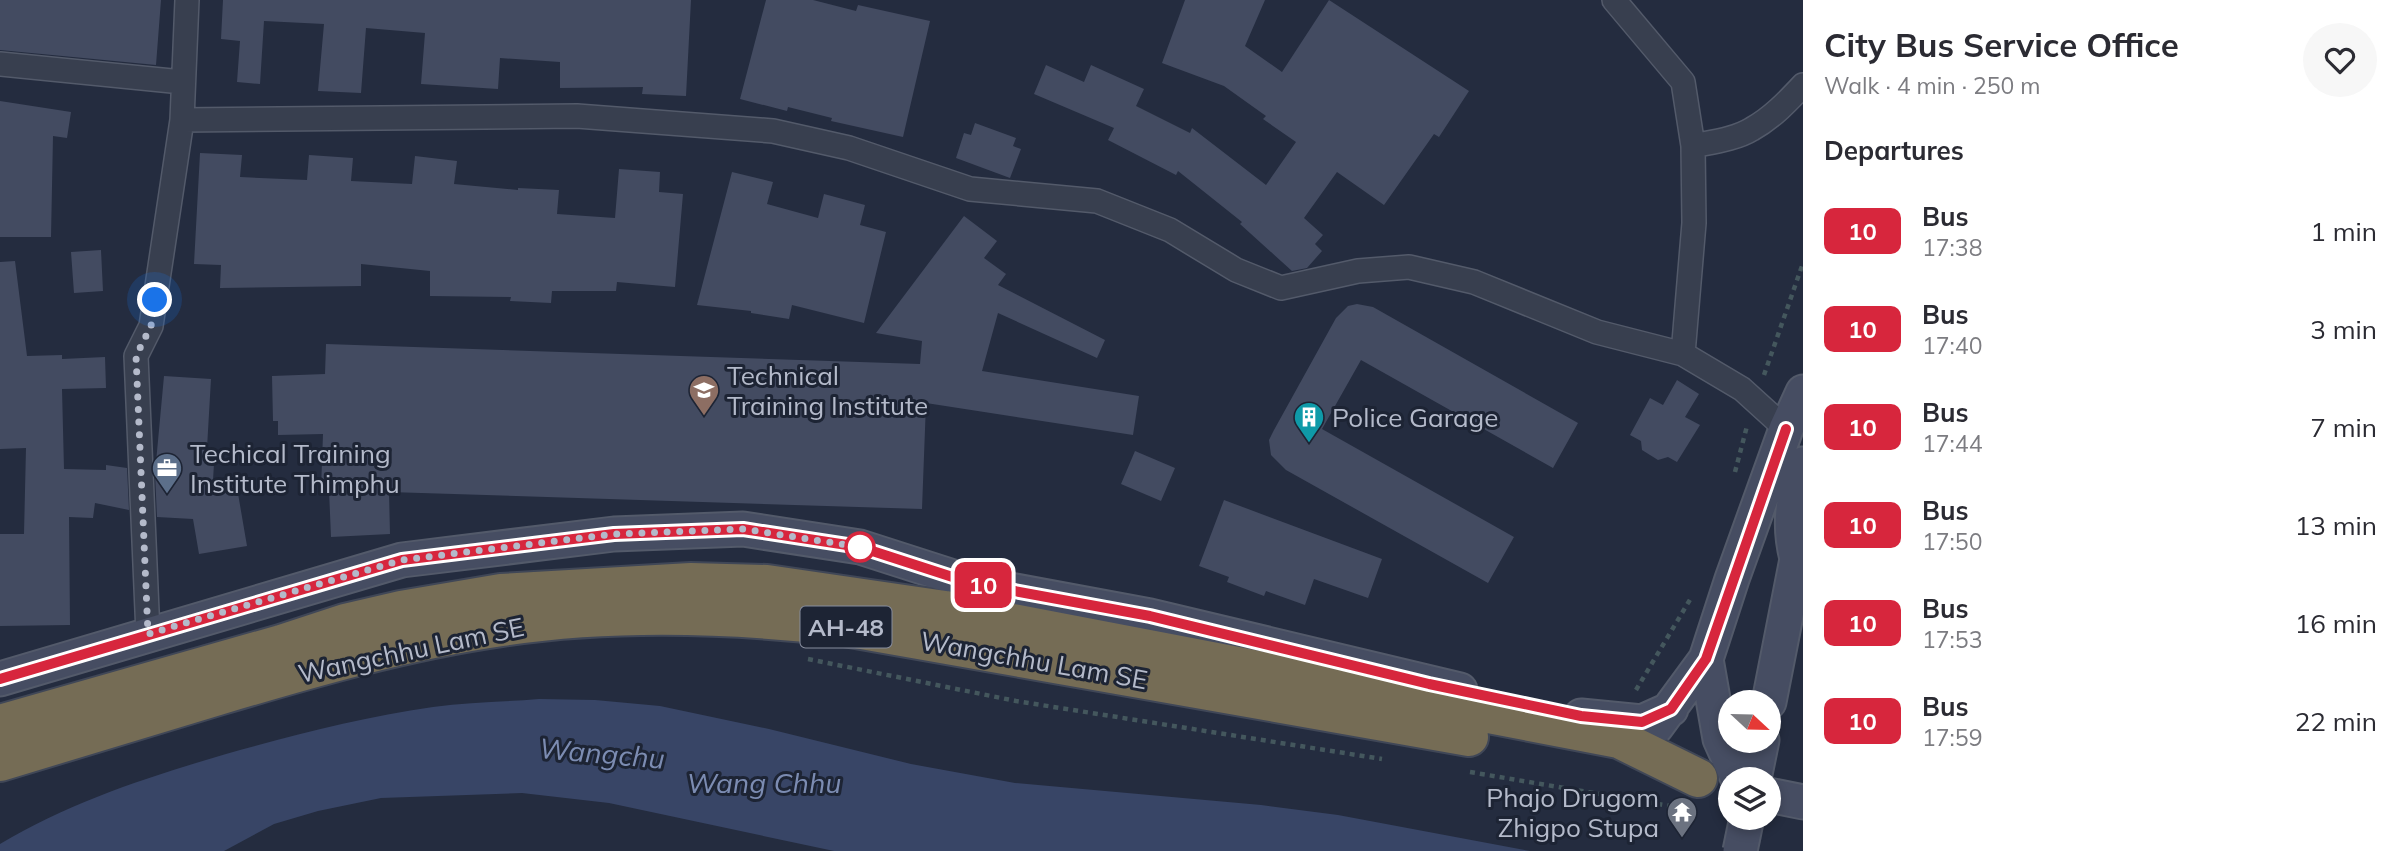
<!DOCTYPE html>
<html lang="en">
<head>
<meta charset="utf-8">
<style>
  body { margin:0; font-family:Mulish,sans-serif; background:#f7f7f7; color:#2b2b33; height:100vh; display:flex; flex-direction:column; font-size:26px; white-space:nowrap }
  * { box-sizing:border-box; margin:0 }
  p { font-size:23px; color:#7c7c81 }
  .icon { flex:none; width:38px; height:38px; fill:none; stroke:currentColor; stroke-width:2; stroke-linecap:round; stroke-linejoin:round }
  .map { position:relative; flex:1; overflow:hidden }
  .details { display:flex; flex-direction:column; background:#fff; width:595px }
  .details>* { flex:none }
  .badge { padding:0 14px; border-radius:10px; font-size:24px; line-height:46px }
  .needle { width:46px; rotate:112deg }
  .buttons { position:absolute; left:1718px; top:690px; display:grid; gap:14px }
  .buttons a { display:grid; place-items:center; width:63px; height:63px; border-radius:50%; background:#fff; box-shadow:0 4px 10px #0003; font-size:35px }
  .you { position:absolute; width:35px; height:35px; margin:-18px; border:5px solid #fff; border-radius:50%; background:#1a73e8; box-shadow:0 0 0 10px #1a73e833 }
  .map>.badge { position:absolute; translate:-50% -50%; box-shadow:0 0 0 4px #fff }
  h2 { padding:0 21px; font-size:26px; line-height:63px }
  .round { display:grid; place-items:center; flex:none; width:74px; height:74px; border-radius:37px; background:#f7f7f7 }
  .summary { display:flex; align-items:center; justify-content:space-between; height:119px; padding:0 21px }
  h1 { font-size:33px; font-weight:700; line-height:52px }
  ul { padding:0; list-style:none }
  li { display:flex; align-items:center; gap:21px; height:98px; padding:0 21px }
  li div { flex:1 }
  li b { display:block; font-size:26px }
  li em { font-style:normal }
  li .badge { min-width:77px; font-weight:700; text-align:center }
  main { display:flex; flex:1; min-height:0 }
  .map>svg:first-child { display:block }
</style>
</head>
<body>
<main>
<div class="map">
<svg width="1803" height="851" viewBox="0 0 1803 851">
  <rect width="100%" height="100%" fill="#242c3f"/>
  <path fill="#384566" d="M539,699L595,700L660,706L769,729L911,764L1015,783L1261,805L1338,815L1530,851H834L609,803L522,793L381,798L318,811L274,824L224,851H0V844C70,802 148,777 226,754C294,735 363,717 433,707C468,702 504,702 539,699Z"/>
  <path fill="#434b61" d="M0,0H161L156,65L0,50Z
    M223,0H691L686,96L642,94L643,87L560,88V62L500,58L498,89L421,84L425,33L366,28L361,93L318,91L324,24L264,21L260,84L237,82L240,41L221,39Z
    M766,0H813L856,11L858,5L930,21L903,137L831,121L832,118L788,107L787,111L740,99Z
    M1185,0H1265L1245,46L1282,72L1329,0L1469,91L1439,137L1434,134L1384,205L1337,172L1304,218L1323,235L1315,244L1322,251L1307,268L1292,271L1240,224L1242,222L1178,171L1176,175L1108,140L1114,128L1034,94L1046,65L1084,82L1091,65L1144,89L1136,106L1190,133L1192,128L1266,185L1296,142L1263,119L1266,116L1224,86L1162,63Z
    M0,101L71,112L67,138L53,136L51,237H0Z
    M975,123L1016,138L1013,146L1021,149L1010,178L956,158L964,133L971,135Z
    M200,153L242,155L240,177L307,180L309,155L353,158L351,181L412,184L415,156L457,161L454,184L518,190V188L559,190L557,214L615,218L619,169L660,172L659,192L683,194L675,287L617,282L616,291H552L551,303L510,301L511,297L430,296V271L361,264V286L220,288L221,265L194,264Z
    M732,172L773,182L767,204L818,218L824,194L865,205L860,225L886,232L864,323L792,305L789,319L751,313V311L697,305Z
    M964,216L997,241L984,258L1006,274L998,285L1105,340L1097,358L998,313L982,371L1139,396L1133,435L926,403L922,509L389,492L390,534L331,537L329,490L321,489L323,434L278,435V421H273L272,376L325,374L326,344L920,364L922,341L876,333Z
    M101,250L103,291L74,293L71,252Z
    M15,261L27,356L62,355V359L105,357L106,388L62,389L64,469L106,470V465L127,468L129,510L95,503L93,518L69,517L70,625L0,626V534H24L26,448L0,449V262Z
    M1357,304L1373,307L1578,423L1553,468L1361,360L1322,429L1514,537L1488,583L1286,470L1271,455L1269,440L1274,430L1336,318L1348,306Z
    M164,376L211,379L207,448H215L213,480L235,476L247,546L199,554L193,519L157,517L155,473Z
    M1677,380L1699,394L1685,417L1700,425L1677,462L1668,457L1658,460L1642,450L1641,441L1630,435L1650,398L1663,405Z
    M1135,451L1175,468L1161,501L1121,484Z
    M1224,500L1382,559L1368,598L1314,579L1305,605L1266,591L1264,596L1227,582L1229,577L1199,566Z"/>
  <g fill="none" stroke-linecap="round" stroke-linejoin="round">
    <g stroke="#535a6a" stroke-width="26">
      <path id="street" d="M1614,0L1683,82L1693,146L1694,223L1683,354
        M0,64L182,82
        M182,120L577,116L773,131L849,148L970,189L1097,201L1170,230L1236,270L1281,288L1358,271L1409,267L1474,282L1597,332L1683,354L1742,389L1786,429
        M1693,146C1712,142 1736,139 1752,129C1772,118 1788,101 1803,85
        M148,634L136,356L151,326L182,120L187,0"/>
    </g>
    <g stroke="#535a6a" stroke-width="37">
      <path id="secondary" d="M1706,659L1720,739L1738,779
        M0,679L402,560L614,534L743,529L860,547L972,583L1150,616L1460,690
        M1769,702L1797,559C1788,524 1793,499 1803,464
        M1581,716L1642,722L1671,709
        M1656,727L1706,659L1732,579L1786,429L1803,392
        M1754,779L1762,740
        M1769,795L1803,802"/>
    </g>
    <g stroke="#404757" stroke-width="42">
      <path id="highway" d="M0,724L281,644L345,623L401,610L501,593L691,582L767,584L945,610L1619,739L1698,778
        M0,762C73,740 146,718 218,696C312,668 405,641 502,627C615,610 732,614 845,627L1469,737"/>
    </g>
    <path stroke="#44575d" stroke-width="4.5" stroke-dasharray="5 5" stroke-linecap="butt" d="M1764,375L1803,263
      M1735,472L1747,426
      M808,659L1016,701L1382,759
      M1636,690L1691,598
      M1470,772L1676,807"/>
    <use href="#street" stroke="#383f4f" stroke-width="23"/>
    <use href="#secondary" stroke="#464d62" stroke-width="33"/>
    <use href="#highway" stroke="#756c55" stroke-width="38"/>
    <g stroke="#535a6a" stroke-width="37" stroke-linecap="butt">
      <path id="secondary-bridge" d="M1740,851L1747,817"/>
    </g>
    <use href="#secondary-bridge" stroke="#464d62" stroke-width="33"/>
  </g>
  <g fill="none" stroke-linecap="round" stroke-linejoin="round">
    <g stroke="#fff" stroke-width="16">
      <path id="line" d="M0,679L402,560L614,534L743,529L860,547L971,583L1150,616L1429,684L1581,716L1642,722L1671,709L1706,659L1786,429"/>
    </g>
    <use href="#line" stroke="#d7263d" stroke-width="10"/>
    <path stroke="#b4baca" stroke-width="7" stroke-dasharray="0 12.6" d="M155,300L151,326L136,356L148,634L402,560L614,534L743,529L860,547"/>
  </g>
  <defs>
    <g id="school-pin" transform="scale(1.575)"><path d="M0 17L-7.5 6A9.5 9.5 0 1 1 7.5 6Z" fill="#8d6e63" stroke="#1d2434"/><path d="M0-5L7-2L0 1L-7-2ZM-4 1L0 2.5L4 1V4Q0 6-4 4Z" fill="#fff"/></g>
    <g id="building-pin" transform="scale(1.575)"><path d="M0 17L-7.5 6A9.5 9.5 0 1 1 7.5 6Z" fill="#0f9aa8" stroke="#1d2434"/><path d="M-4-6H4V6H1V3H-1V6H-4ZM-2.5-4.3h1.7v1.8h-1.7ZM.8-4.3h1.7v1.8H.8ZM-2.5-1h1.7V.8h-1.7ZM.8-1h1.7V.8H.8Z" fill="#fff"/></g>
    <g id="office-pin" transform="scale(1.575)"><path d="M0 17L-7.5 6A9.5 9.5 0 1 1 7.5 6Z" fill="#5c6f8a" stroke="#1d2434"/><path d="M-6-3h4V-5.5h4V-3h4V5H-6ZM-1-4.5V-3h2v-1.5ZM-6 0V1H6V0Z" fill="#fff"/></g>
    <g id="temple-pin" transform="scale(1.575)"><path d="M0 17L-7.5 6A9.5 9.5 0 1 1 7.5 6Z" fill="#6b7280" stroke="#1d2434"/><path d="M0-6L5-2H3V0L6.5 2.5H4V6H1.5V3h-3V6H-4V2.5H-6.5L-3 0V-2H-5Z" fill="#fff"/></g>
  </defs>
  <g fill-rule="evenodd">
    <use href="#school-pin" x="704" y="390"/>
    <use href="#building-pin" x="1309" y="417"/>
    <use href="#office-pin" x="167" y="468"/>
    <use href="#temple-pin" x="1682" y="812"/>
  </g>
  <circle fill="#fff" stroke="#d7263d" stroke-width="3.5" cx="860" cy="547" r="14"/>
  <g text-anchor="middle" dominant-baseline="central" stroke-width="6" stroke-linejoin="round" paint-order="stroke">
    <rect fill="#1d2434" stroke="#878d9d" stroke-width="2" x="800.5" y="606.5" width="91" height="41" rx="5"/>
    <g font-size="24" font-weight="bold" fill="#b4baca">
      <text x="846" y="627">AH-48</text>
    </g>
    <g font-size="26" fill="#b4baca" stroke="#1d2434" text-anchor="start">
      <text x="727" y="375">Technical<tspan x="727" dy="30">Training Institute</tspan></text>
      <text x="1332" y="417">Police Garage</text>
      <text x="190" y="453">Techical Training<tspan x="190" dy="30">Institute Thimphu</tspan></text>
      <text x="1659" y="797" text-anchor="end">Phajo Drugom<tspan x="1659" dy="30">Zhigpo Stupa</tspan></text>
    </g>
    <g font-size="26" fill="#b4baca" stroke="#1d2434">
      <text transform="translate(411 650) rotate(-12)">Wangchhu Lam SE</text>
      <text transform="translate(1034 660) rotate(10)">Wangchhu Lam SE</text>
    </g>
    <g font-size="28" font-style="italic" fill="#7c8cb2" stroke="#1d2434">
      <text transform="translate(602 753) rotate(5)">Wangchu</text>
      <text x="764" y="782">Wang Chhu</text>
    </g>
  </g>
</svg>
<div class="buttons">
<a><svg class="needle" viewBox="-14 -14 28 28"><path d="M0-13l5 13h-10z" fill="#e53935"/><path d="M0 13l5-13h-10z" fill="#7c7c81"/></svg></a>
<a><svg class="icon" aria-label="layers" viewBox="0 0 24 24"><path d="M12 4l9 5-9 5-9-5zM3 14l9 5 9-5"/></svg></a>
</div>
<div class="you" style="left:155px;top:300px"></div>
<b class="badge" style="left:983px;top:585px;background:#d7263d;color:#fff">10</b>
</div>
<section class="details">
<div class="summary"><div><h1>City Bus Service Office</h1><p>Walk · 4 min · 250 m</p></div><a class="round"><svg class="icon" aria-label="heart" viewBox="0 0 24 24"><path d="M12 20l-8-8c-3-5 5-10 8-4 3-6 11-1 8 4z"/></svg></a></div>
<h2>Departures</h2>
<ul>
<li><span class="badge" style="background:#d7263d;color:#fff">10</span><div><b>Bus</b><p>17:38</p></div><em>1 min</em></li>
<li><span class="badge" style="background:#d7263d;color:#fff">10</span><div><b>Bus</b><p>17:40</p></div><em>3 min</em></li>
<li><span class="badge" style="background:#d7263d;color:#fff">10</span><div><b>Bus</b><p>17:44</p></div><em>7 min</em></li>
<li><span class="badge" style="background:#d7263d;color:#fff">10</span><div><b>Bus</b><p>17:50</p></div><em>13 min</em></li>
<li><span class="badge" style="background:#d7263d;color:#fff">10</span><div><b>Bus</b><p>17:53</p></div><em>16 min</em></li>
<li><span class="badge" style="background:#d7263d;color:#fff">10</span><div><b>Bus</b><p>17:59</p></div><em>22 min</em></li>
</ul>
</section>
</main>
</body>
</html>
